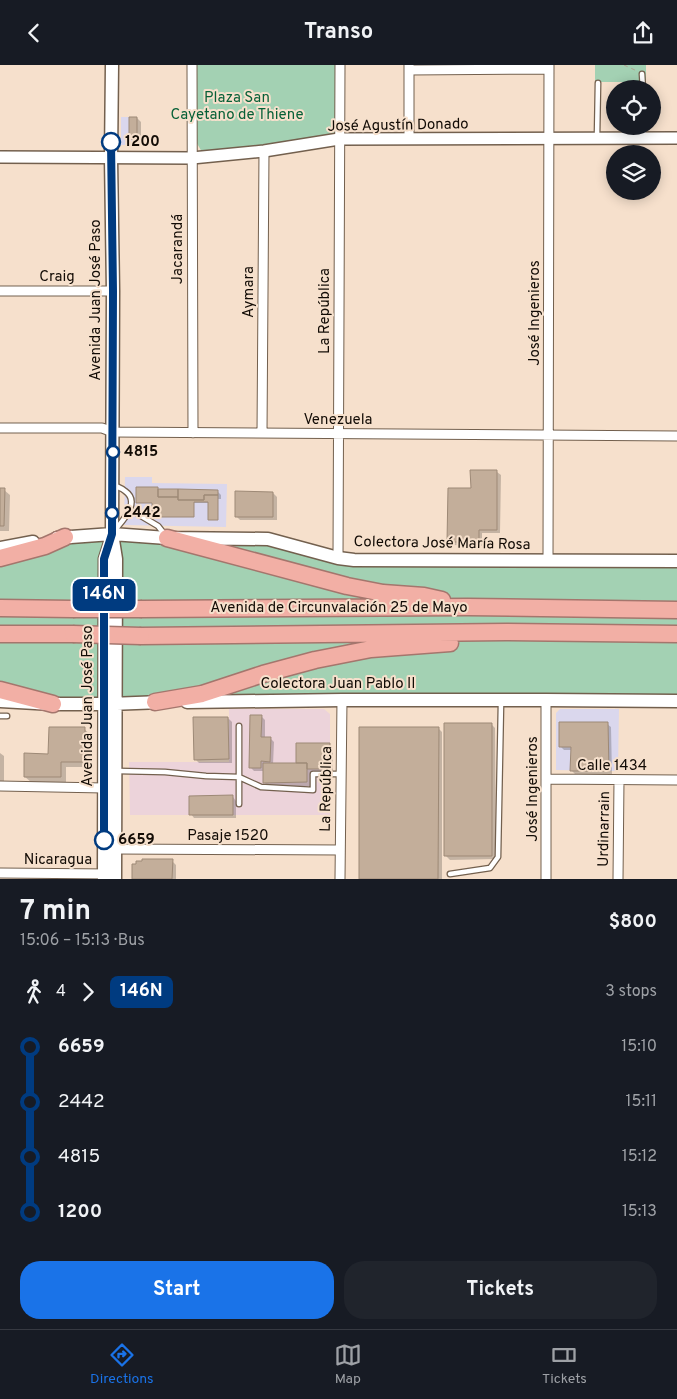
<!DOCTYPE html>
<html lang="en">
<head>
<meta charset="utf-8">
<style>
  body { margin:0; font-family:Overpass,sans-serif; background:#20242c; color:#f1f3f6; height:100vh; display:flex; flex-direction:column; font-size:19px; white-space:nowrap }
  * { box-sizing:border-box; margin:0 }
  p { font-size:16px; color:#9ea1a6 }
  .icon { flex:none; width:28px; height:28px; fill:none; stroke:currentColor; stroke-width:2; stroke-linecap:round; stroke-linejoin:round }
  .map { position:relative; height:814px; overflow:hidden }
  .details { display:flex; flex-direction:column; background:#171b24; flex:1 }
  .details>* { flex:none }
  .badge { padding:0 10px; border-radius:8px; font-size:18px; line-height:32px }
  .fabs { position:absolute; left:606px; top:15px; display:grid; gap:10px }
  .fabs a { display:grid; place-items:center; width:55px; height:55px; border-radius:50%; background:#171b24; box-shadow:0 2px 12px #0003; font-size:25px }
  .map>.badge { position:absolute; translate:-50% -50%; box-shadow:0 0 0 2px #fff }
  .legs { display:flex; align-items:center; gap:8px; height:55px; padding:0 20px; font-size:16px }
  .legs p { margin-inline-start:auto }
  .head { display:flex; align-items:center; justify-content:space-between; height:85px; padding:0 20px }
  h1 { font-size:28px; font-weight:700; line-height:38px }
  .button { display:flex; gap:10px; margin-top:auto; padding:10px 20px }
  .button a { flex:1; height:58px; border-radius:20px; background:#1a73e8; color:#fff; font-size:20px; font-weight:700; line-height:58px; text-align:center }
  .button a+a { background:#20242c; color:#f1f3f6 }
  ul { padding:0 20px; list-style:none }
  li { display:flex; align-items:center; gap:18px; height:55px; font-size:19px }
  li i { display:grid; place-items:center; width:8px; height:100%; margin:0 6px; background:currentColor }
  li i::after { content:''; width:12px; height:12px; margin:-6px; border:4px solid; border-radius:50%; background:#171b24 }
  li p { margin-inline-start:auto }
  li:first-child i { background:linear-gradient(#0000 50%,currentColor 0) }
  li:last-child i { background:linear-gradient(currentColor 50%,#0000 0) }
  header { display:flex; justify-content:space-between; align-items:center; height:65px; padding:0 20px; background:#171b24; font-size:22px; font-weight:700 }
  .menu { display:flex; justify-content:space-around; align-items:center; height:70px; border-top:1px solid #363941; background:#171b24; font-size:14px; color:#9ea1a6 }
  .menu a { display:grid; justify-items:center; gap:2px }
  .menu .on { color:#1a73e8 }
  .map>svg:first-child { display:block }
</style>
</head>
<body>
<header><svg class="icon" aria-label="back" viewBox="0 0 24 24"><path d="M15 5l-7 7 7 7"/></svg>Transo<svg class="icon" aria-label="share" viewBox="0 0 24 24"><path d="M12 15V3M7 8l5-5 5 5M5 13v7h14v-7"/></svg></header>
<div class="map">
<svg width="677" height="814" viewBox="0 0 677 814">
  <rect width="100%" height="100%" fill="#f6e0cc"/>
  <path fill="#dad7ed" d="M121,52H137V80H121Z
    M125,412H152V418L227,419L226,462L124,460Z
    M560,644H619L618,706L556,705V648Z"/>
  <path fill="#ecd3da" d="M229,644H324L330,649V750H130L129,697H229Z"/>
  <path fill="#a3d1b3" d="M195,0H338L336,66L333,71L265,81L202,87L195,75Z
    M595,0H646V17H595Z
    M65,472L268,474L338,493L677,496V636H0V483Z"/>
  <path fill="#0003" d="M137,53L141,57V77H134L130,73Z
    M497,407L501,410L500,468H482V481L452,480L448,476L472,425Z
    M0,424L4,425L10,430L9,466H0Z
    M158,425L217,426L221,430V434H218V455L209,454V438H194V452H154V438L137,437Z
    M273,428L277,432V455H240L236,451Z
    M261,651L265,655V673H270L274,677L273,700L297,699L329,679L333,683V708H310V721H268L264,717V706H254L250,702Z
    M228,653L232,657V698H199L195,694Z
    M491,659L495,663L496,794L450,795L446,791Z
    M607,659L611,662L612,709H575L571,705L572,685H564L560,681Z
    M438,663L442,667V814H360Z
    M84,664L90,669L89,702H66V717H31L25,712L50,690Z
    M0,688L4,691V719H0Z
    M233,732L236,736V753H194L191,749Z
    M172,796L176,800V814H133Z"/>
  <path fill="#c3ae9a" stroke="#9d8976" d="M129,52H137V74H129Z
    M470,405H497V465H479V477H447L448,423H471Z
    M136,422H158V432H178V435H204V430H218V455H208V437H194V452H152V438H136Z
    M0,423H5L4,461H0Z
    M158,424H178V432H158Z
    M178,424L218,425V430H204V435H178Z
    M235,426L273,427V452H235Z
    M250,650H262L261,672H271L270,697L261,696V703H249Z
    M193,652H228L229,694L194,695Z
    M559,657H608L609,706H570L571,682H559Z
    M444,658H492V791H444Z
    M49,662H85V697H61V712H24V688L48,689Z
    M359,662H439L438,814H359Z
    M296,678H330V704H307V698H296Z
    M263,698H307V717L263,718Z
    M233,730V750H189V731Z
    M142,794H173L172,814H132V799H136V796H142Z"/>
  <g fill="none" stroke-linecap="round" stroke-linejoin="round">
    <g stroke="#73604e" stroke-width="7">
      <path id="service" d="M642,9L643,24
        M643,61V72
        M597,72L598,18
        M114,420C117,422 122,423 125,426C141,437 123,455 115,465
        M131,445L158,461L165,470
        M0,651H7
        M118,706L165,707L206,711L239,712L261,722L313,725V709H341
        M239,739V661
        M450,809L490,803L498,792L501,638"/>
    </g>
    <g stroke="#73604e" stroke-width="11">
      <path id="minor" d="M192,0L193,368
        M409,0V74
        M409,5L549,4
        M0,226H113
        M0,363H102L113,367L677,371
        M262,368L264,86
        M338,493L340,0
        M548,496L549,0
        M546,635V814
        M546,714L677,715
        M0,721L104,723
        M115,784L340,785
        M0,808L110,809
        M340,814L342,635
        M618,814L619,715"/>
    </g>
    <g stroke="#73604e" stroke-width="14">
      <path id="tertiary" d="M0,92L192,93L264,86L339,74L677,73"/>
    </g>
    <g stroke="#73604e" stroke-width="15">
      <path id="secondary" d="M112,0L111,93L113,226L112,469L116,494L115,814
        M57,473L112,469L167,473L268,474L338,493L354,495L677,496
        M0,483L33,477
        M0,636L53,639H110L162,637
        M187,637L342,635H546L677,636
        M104,814L105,494L112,472"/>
    </g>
    <g stroke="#a4766d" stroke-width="19">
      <path id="motorway" d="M167,473L347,521L383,528L424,531L442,535
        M0,493L45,481L65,472
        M0,543L73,544
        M142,544L468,542L677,545
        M0,569H73
        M141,571L506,567L677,569
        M0,625L53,639
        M155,637L202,629L263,609L315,595L371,584L450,578"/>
    </g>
    <path stroke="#b09f8f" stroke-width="1" stroke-dasharray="4 4" stroke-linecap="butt" d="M624,0L637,6"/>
    <use href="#service" stroke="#fff" stroke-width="4.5"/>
    <use href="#minor" stroke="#fff" stroke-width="9"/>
    <use href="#tertiary" stroke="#fff" stroke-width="11"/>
    <use href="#secondary" stroke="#fff" stroke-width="12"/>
    <use href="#motorway" stroke="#f2afa5" stroke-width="16"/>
    <g stroke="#a4766d" stroke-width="19" stroke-linecap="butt">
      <path id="motorway-bridge" d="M73,544H142
        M73,569L141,571"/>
    </g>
    <use href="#motorway-bridge" stroke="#f2afa5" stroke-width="16"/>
  </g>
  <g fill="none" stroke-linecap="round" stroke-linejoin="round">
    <g stroke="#fff" stroke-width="11">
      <path id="line-1" d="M104,775V494L112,469L113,226L111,77"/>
    </g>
    <use href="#line-1" stroke="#003b80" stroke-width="8"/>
  </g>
  <g fill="#fff" stroke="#003b80" stroke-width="2.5">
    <circle cx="111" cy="77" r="9"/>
    <circle cx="113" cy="387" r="6"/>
    <circle cx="112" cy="448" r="6"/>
    <circle cx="104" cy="775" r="9"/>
  </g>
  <g text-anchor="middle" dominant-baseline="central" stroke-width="4" stroke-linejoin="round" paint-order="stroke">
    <g font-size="15" fill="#076037" stroke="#f6e0cc">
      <text x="237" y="33">Plaza San<tspan x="237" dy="17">Cayetano de Thiene</tspan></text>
    </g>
    <g font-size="15" fill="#120b05" stroke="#f6e0cc">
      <text transform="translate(398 61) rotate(-1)">José Agustín Donado</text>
      <text transform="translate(178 184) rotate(-90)">Jacarandá</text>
      <text x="57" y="212">Craig</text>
      <text transform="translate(249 227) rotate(-90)">Aymara</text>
      <text transform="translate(96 235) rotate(-90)">Avenida Juan José Paso</text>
      <text transform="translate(325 246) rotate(-90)">La República</text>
      <text transform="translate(535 248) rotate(-90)">José Ingenieros</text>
      <text x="338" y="355">Venezuela</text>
      <text transform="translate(442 479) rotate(1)">Colectora José María Rosa</text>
      <text x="339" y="543">Avenida de Circunvalación 25 de Mayo</text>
      <text x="338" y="619">Colectora Juan Pablo II</text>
      <text transform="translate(88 641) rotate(-90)">Avenida Juan José Paso</text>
      <text x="612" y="701">Calle 1434</text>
      <text transform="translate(327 724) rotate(-89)">La República</text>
      <text transform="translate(533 724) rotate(-90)">José Ingenieros</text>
      <text transform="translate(605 764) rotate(-89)">Urdinarrain</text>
      <text x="228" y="771">Pasaje 1520</text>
      <text x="58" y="795">Nicaragua</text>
    </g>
    <g font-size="15" font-weight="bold" fill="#120b05" stroke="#f6e0cc" text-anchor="start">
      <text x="125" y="77">1200</text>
      <text x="124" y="387">4815</text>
      <text x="123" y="448">2442</text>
      <text x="118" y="775">6659</text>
    </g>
  </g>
</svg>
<div class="fabs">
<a><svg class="icon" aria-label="locate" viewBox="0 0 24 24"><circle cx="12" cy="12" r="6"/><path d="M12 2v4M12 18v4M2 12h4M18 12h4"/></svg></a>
<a><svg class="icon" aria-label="layers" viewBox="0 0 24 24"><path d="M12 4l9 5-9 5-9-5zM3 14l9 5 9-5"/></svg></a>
</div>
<b class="badge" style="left:104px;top:530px;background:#003b80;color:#fff">146N</b>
</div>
<section class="details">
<div class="head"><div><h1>7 min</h1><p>15:06 – 15:13 · Bus</p></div><b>$800</b></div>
<div class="legs"><svg class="icon" aria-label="walk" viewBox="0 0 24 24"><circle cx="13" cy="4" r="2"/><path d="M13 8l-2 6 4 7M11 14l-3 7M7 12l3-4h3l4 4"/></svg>4<svg class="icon" aria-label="forward" viewBox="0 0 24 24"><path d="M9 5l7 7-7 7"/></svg><b class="badge" style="background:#003b80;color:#fff">146N</b><p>3 stops</p></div>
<ul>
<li><i style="color:#003b80"></i><b>6659</b><p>15:10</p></li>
<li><i style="color:#003b80"></i><span>2442</span><p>15:11</p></li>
<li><i style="color:#003b80"></i><span>4815</span><p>15:12</p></li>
<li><i style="color:#003b80"></i><b>1200</b><p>15:13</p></li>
</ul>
<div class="button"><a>Start</a><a>Tickets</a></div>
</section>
<nav class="menu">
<a class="on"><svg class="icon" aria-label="directions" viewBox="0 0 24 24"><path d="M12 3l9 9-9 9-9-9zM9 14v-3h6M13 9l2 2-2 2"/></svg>Directions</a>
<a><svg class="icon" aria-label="map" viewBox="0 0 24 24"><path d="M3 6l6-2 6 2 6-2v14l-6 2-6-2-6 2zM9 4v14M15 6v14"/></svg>Map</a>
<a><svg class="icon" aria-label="tickets" viewBox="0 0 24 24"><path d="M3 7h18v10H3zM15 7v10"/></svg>Tickets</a>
</nav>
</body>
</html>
